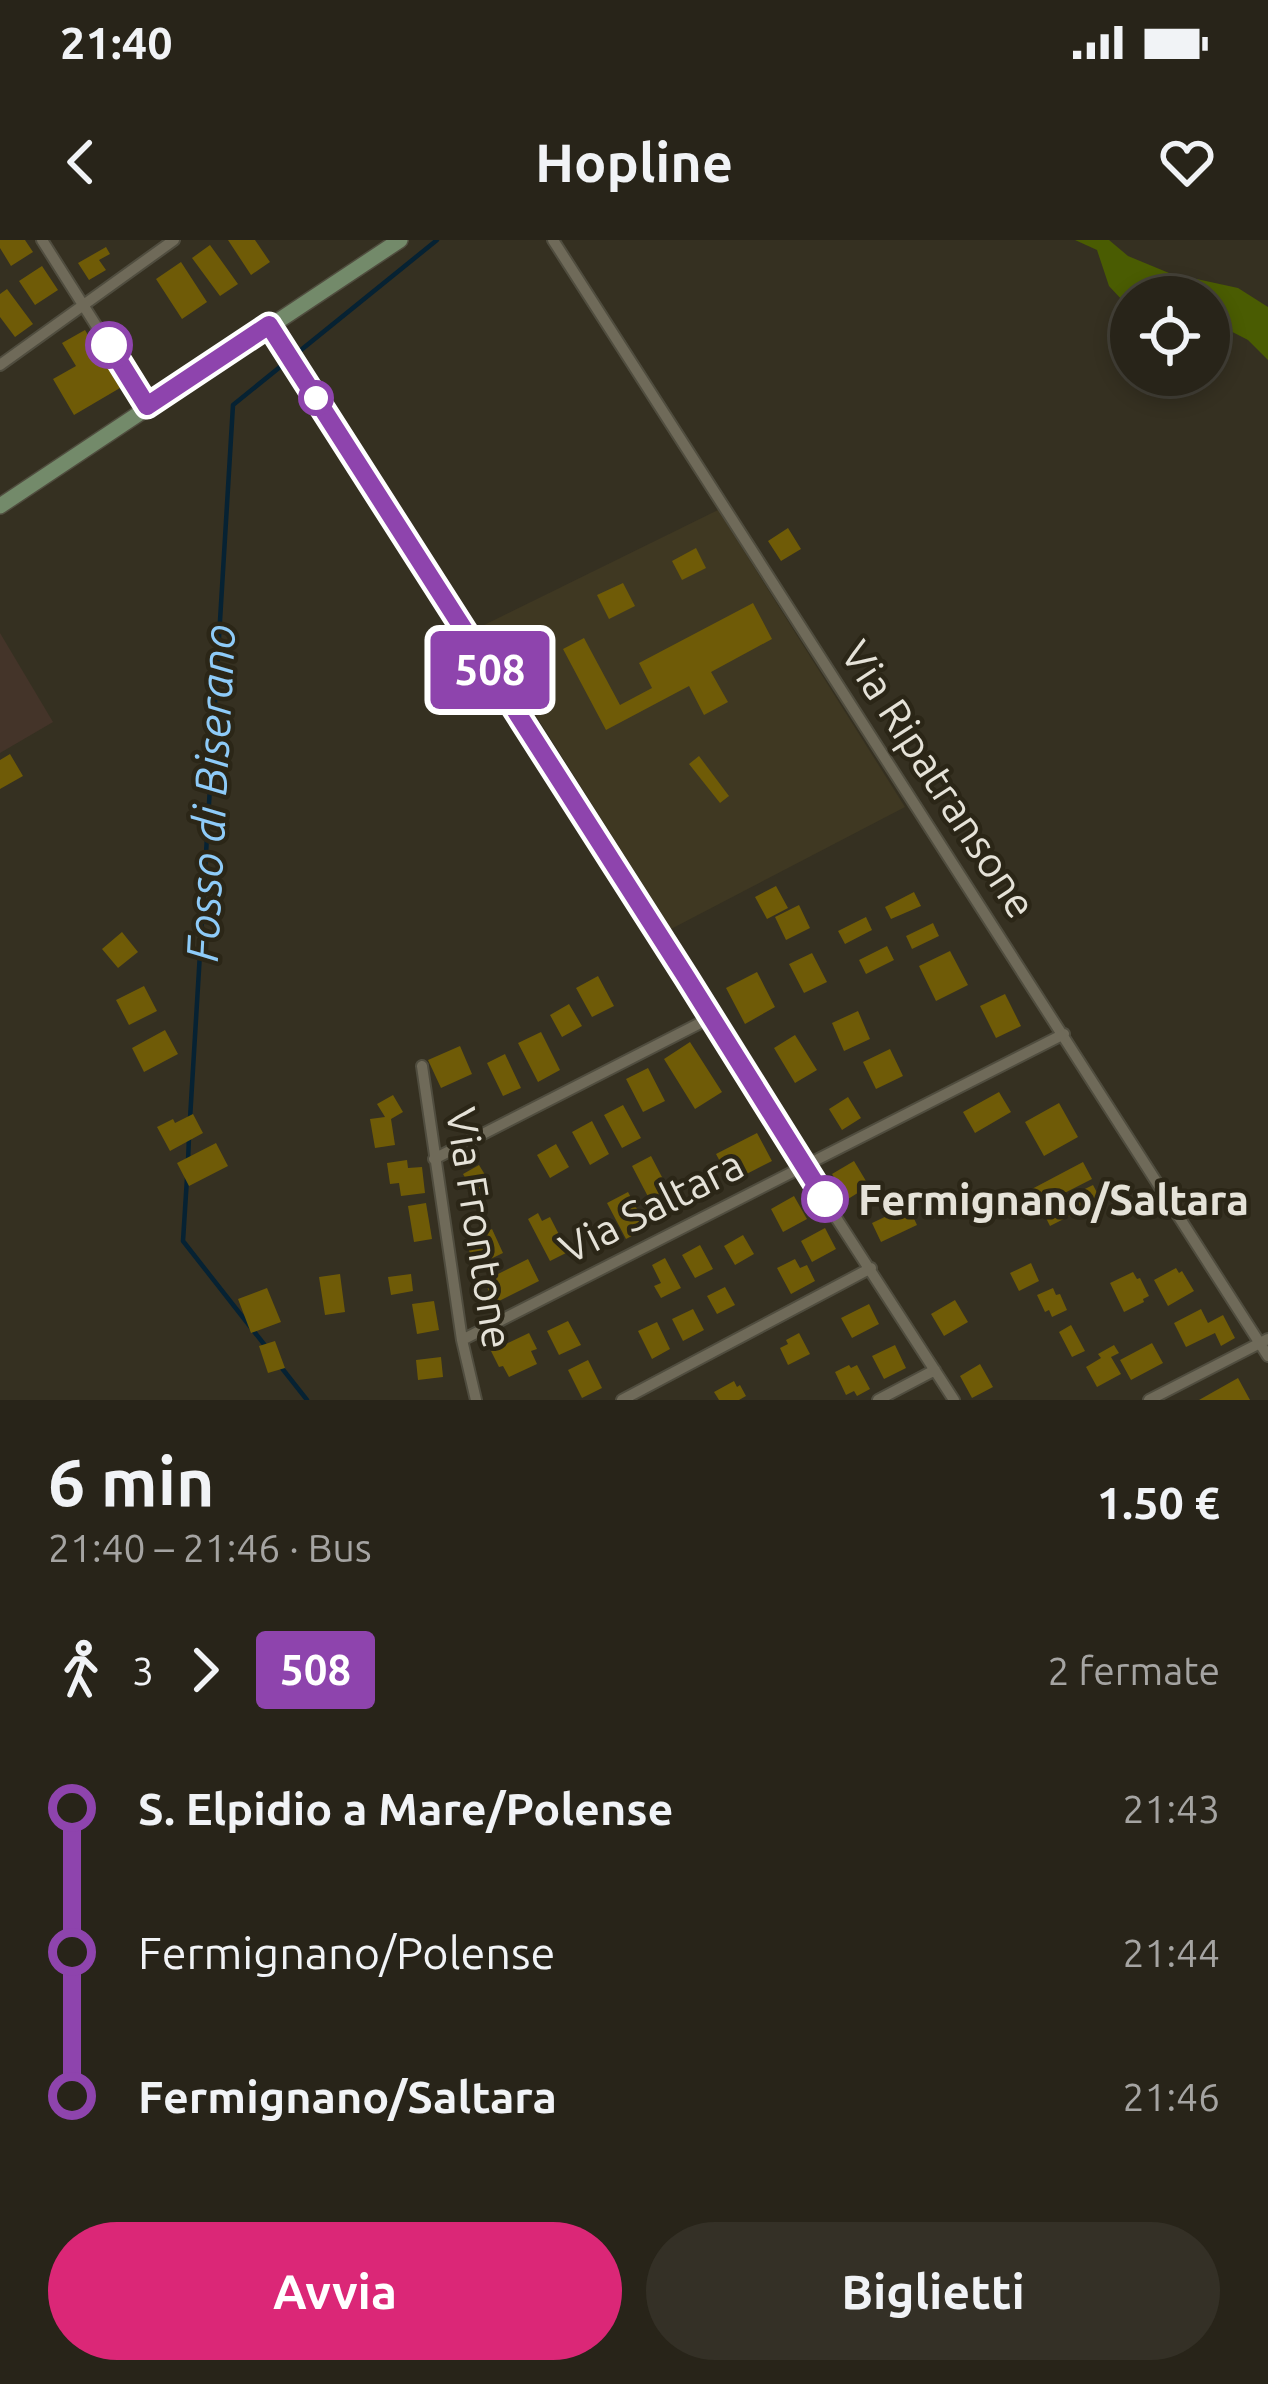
<!DOCTYPE html>
<html lang="it">
<head>
<meta charset="utf-8">
<style>
  body { margin:0; font-family:Ubuntu,sans-serif; background:#343026; color:#f1f3f6; height:100vh; display:flex; flex-direction:column; font-size:45px; white-space:nowrap }
  * { box-sizing:border-box; margin:0 }
  p { font-size:39px; color:#a5a4a2 }
  .icon { flex:none; width:66px; height:66px; fill:none; stroke:currentColor; stroke-width:2; stroke-linecap:round; stroke-linejoin:round }
  .map { position:relative; height:1160px; overflow:hidden }
  .panel { display:flex; flex-direction:column; background:#282419; flex:1 }
  .panel>* { flex:none }
  .badge { padding:0 24px; border-radius:9px; font-size:42px; line-height:78px }
  .buttons { position:absolute; left:1110px; top:36px; display:grid; gap:24px }
  .buttons a { display:grid; place-items:center; width:120px; height:120px; border-radius:50%; background:#282419; box-shadow:0 6px 18px #0003,0 0 0 3px #444138; font-size:60px }
  .map>.badge { position:absolute; translate:-50% -50%; box-shadow:0 0 0 6px #fff }
  .legs { display:flex; align-items:center; gap:18px; height:132px; padding:0 48px; font-size:39px }
  .legs p { margin-inline-start:auto }
  .overview { display:flex; align-items:center; justify-content:space-between; height:204px; padding:0 48px }
  h1 { font-size:66px; font-weight:700; line-height:90px }
  .primary-button { display:flex; gap:24px; margin-top:auto; padding:24px 48px }
  .primary-button a { flex:1; height:138px; border-radius:72px; background:#db2777; color:#fff; font-size:48px; font-weight:700; line-height:138px; text-align:center }
  .primary-button a+a { background:#343026; color:#f1f3f6 }
  ul { padding:0 48px; list-style:none }
  li { display:flex; align-items:center; gap:42px; height:144px; font-size:45px }
  li i { display:grid; place-items:center; width:18px; height:100%; margin:0 15px; background:currentColor }
  li i::after { content:''; width:30px; height:30px; margin:-15px; border:9px solid; border-radius:50%; background:#282419 }
  li p { margin-inline-start:auto }
  li:first-child i { background:linear-gradient(#0000 50%,currentColor 0) }
  li:last-child i { background:linear-gradient(currentColor 50%,#0000 0) }
  .status { display:flex; justify-content:space-between; align-items:center; height:84px; padding:0 60px; background:#282419; direction:ltr }
  .status svg { height:33px; fill:currentColor }
  header { display:flex; justify-content:space-between; align-items:center; height:156px; padding:0 48px; background:#282419; font-size:54px; font-weight:700 }
  .map>svg:first-child { display:block }
</style>
</head>
<body>
<div class="status"><b>21:40</b><svg viewBox="0 0 49 12"><path d="M0 12V9h3v3zM5 12V6h3v6zM10 12V3h3v9zM15 12V0h3v12zM26 1h20v11H26zM47 4h2v5h-2z"/></svg></div>
<header><svg class="icon" aria-label="back" viewBox="0 0 24 24"><path d="M15 5l-7 7 7 7"/></svg>Hopline<svg class="icon" aria-label="heart" viewBox="0 0 24 24"><path d="M12 20l-8-8c-3-5 5-10 8-4 3-6 11-1 8 4z"/></svg></header>
<div class="map">
<svg width="1268" height="1160" viewBox="0 0 1268 1160">
  <rect width="100%" height="100%" fill="#353021"/>
  <path fill="#443429" d="M0,393L53,482L0,513Z"/>
  <path fill="#3f3822" d="M718,270L905,567L671,689L480,387Z"/>
  <path fill="#4a5c02" d="M1075,0H1109L1128,16L1169,33L1238,48L1268,67V120L1248,100L1209,80V57H1131V60L1123,61L1109,46L1097,10Z"/>
  <g fill="none" stroke-linecap="round" stroke-linejoin="round">
    <path stroke="#062233" stroke-width="4.5" d="M190,879L233,165L437,0
      M188,921L189,897
      M187,938L183,1001L267,1108
      M281,1127L307,1160"/>
  </g>
  <path fill="#6f5b07" d="M0,0H25L33,12L11,26L0,8Z
    M228,0H255L270,22L251,35Z
    M210,5L238,44L220,56L192,18Z
    M106,7L110,14L99,20L106,30L89,40L78,23Z
    M181,22L207,62L182,79L156,39Z
    M42,26L58,50L35,65L19,41Z
    M7,49L33,84L15,97L0,77V54Z
    M85,90L120,148L74,175L53,139L76,126L62,103Z
    M788,288L801,309L781,321L768,301Z
    M696,308L706,328L682,340L672,321Z
    M623,343L635,366L609,379L597,355Z
    M753,363L772,399L711,432L728,462L704,475L689,446L606,490L563,409L584,398L620,465L652,448L639,423Z
    M10,514L23,536L0,549V520Z
    M699,516L729,556L720,563L689,524Z
    M776,646L788,668L767,679L755,657Z
    M914,652L921,666L891,679L885,667Z
    M799,665L810,688L786,700L775,677Z
    M866,677L872,690L845,704L838,691Z
    M933,683L939,696L912,709L906,696Z
    M122,692L138,712L118,728L102,709Z
    M887,706L894,720L866,734L859,720Z
    M950,711L968,745L936,761L919,726Z
    M812,713L827,742L804,753L789,724Z
    M757,732L775,767L745,784L726,748Z
    M598,736L614,766L592,777L576,748Z
    M144,746L157,771L129,785L116,760Z
    M1005,754L1021,786L996,798L980,766Z
    M569,764L582,786L562,797L550,775Z
    M858,771L870,799L844,811L832,783Z
    M165,790L178,814L144,832L132,808Z
    M541,792L560,830L538,842L518,803Z
    M795,795L817,830L795,843L774,808Z
    M690,802L722,852L695,869L664,819Z
    M460,806L472,834L441,848L428,820Z
    M890,809L903,836L876,849L863,822Z
    M505,814L521,848L503,856L487,823Z
    M648,828L665,861L643,872L626,839Z
    M999,852L1011,872L975,893L963,872Z
    M393,855L403,872L391,879L395,905L375,908L370,879L385,877L377,864Z
    M848,857L861,878L842,890L829,869Z
    M1059,863L1078,897L1044,916L1025,882Z
    M623,865L641,898L622,908L604,875Z
    M193,874L203,893L170,911L157,887L173,879L175,883Z
    M592,881L609,914L590,925L572,892Z
    M757,893L772,921L731,942L716,914Z
    M216,903L228,926L189,946L177,923Z
    M556,904L569,927L550,938L537,915Z
    M651,916L674,960L655,970L632,926Z
    M407,920L408,928L422,927L425,953L401,956L399,943L390,944L387,923Z
    M854,921L869,946L848,959L832,934Z
    M1083,922L1092,939L1039,966L1030,950Z
    M479,925L490,943L473,952L463,934Z
    M1093,945L1101,960L1050,986L1042,970Z
    M628,952L647,988L626,999L607,963Z
    M794,956L807,979L783,992L771,969Z
    M426,963L432,999L414,1002L408,966Z
    M908,966L917,985L881,1002L872,983Z
    M538,973L542,981L550,977L568,1012L550,1021L528,979Z
    M825,988L836,1009L812,1022L801,1001Z
    M492,989L503,1013L476,1026L465,1002Z
    M743,995L754,1014L735,1025L724,1006Z
    M700,1005L713,1029L695,1038L682,1015Z
    M665,1018L681,1048L661,1058L654,1046L661,1043L652,1025Z
    M528,1019L539,1041L495,1063L484,1041Z
    M795,1019L800,1028L807,1025L815,1041L791,1054L777,1028Z
    M1031,1023L1039,1041L1019,1051L1010,1033Z
    M1176,1028L1179,1033L1182,1031L1194,1051L1168,1066L1154,1040Z
    M1133,1032L1137,1039L1140,1038L1149,1056L1143,1059L1144,1062L1124,1072L1110,1043Z
    M340,1034L345,1072L325,1075L319,1037Z
    M411,1034L413,1051L391,1055L388,1037Z
    M725,1047L735,1065L717,1074L707,1056Z
    M267,1048L281,1082L251,1093L238,1059Z
    M1053,1048L1056,1055L1060,1054L1067,1070L1052,1077L1049,1070L1045,1072L1037,1055Z
    M955,1060L968,1082L944,1096L931,1074Z
    M434,1061L439,1090L417,1094L412,1064Z
    M869,1064L879,1084L852,1098L841,1078Z
    M693,1069L704,1090L683,1101L672,1079Z
    M1201,1069L1208,1083L1223,1075L1235,1098L1221,1106L1215,1093L1186,1107L1174,1083Z
    M568,1081L581,1105L559,1115L547,1091Z
    M657,1082L670,1109L652,1119L638,1091Z
    M1071,1085L1085,1111L1072,1117L1059,1092Z
    M529,1093L537,1109L531,1111L537,1124L509,1137L503,1126L499,1127L491,1111Z
    M799,1093L810,1114L788,1125L780,1108L788,1104L786,1100Z
    M275,1101L285,1128L268,1133L259,1106Z
    M1152,1103L1163,1123L1131,1140L1120,1120Z
    M895,1105L906,1128L884,1139L872,1116Z
    M1114,1105L1119,1113L1111,1117L1121,1134L1097,1147L1086,1127L1101,1118L1098,1114Z
    M441,1117L443,1137L418,1140L416,1120Z
    M588,1120L602,1148L582,1158L568,1130Z
    M980,1124L993,1147L972,1158L960,1136Z
    M849,1125L851,1128L857,1125L870,1149L857,1156L854,1151L846,1155L835,1132Z
    M1238,1138L1250,1160H1199Z
    M734,1141L737,1147L740,1145L746,1156L739,1160H719L714,1152Z"/>
  <g fill="none" stroke-linecap="round" stroke-linejoin="round">
    <g stroke="#504d3f" stroke-width="14">
      <path id="street" d="M42,0L147,166
        M553,0L1268,1116
        M269,85L712,777L802,925L954,1160
        M0,125L174,0
        M422,826L462,1100L476,1160
        M434,919L712,777
        M462,1100L1064,794
        M622,1160L871,1028
        M878,1160L935,1130
        M1149,1160L1268,1099"/>
    </g>
    <g stroke="#504d3f" stroke-width="18">
      <path id="secondary" d="M0,266L400,0"/>
    </g>
    <use href="#street" stroke="#6f6a59" stroke-width="10"/>
    <use href="#secondary" stroke="#738a6a" stroke-width="15"/>
  </g>
  <g fill="none" stroke-linecap="round" stroke-linejoin="round">
    <g stroke="#fff" stroke-width="27">
      <path id="line-1" d="M109,105L147,166L269,85L686,737L825,959"/>
    </g>
    <use href="#line-1" stroke="#8e44ad" stroke-width="18"/>
  </g>
  <g fill="#fff" stroke="#8e44ad" stroke-width="6">
    <circle cx="109" cy="105" r="21"/>
    <circle cx="316" cy="158" r="15"/>
    <circle cx="825" cy="959" r="21"/>
  </g>
  <g text-anchor="middle" dominant-baseline="central" stroke-width="9" stroke-linejoin="round" paint-order="stroke">
    <g font-size="42" fill="#e5e2d8" stroke="#2b2617">
      <text transform="translate(939 539) rotate(57)">Via Ripatransone</text>
      <text transform="translate(651 966) rotate(-27)">Via Saltara</text>
      <text transform="translate(480 988) rotate(81)">Via Frontone</text>
    </g>
    <g font-size="42" font-weight="bold" fill="#e5e2d8" stroke="#2b2617" text-anchor="start">
      <text x="858" y="959">Fermignano/Saltara</text>
    </g>
    <g font-size="45" font-style="italic" fill="#8ecbf8" stroke="#2b2617">
      <text transform="translate(210 553) rotate(-87)">Fosso di Biserano</text>
    </g>
  </g>
</svg>
<div class="buttons">
<a><svg class="icon" aria-label="locate" viewBox="0 0 24 24"><circle cx="12" cy="12" r="6"/><path d="M12 2v4M12 18v4M2 12h4M18 12h4"/></svg></a>
</div>
<b class="badge" style="left:490px;top:430px;background:#8e44ad;color:#fff">508</b>
</div>
<section class="panel">
<div class="overview"><div><h1>6 min</h1><p>21:40 – 21:46 · Bus</p></div><b>1.50 €</b></div>
<div class="legs"><svg class="icon" aria-label="walk" viewBox="0 0 24 24"><circle cx="13" cy="4" r="2"/><path d="M13 8l-2 6 4 7M11 14l-3 7M7 12l3-4h3l4 4"/></svg>3<svg class="icon" aria-label="forward" viewBox="0 0 24 24"><path d="M9 5l7 7-7 7"/></svg><b class="badge" style="background:#8e44ad;color:#fff">508</b><p>2 fermate</p></div>
<ul>
<li><i style="color:#8e44ad"></i><b>S. Elpidio a Mare/Polense</b><p>21:43</p></li>
<li><i style="color:#8e44ad"></i><span>Fermignano/Polense</span><p>21:44</p></li>
<li><i style="color:#8e44ad"></i><b>Fermignano/Saltara</b><p>21:46</p></li>
</ul>
<div class="primary-button"><a>Avvia</a><a>Biglietti</a></div>
</section>
</body>
</html>
